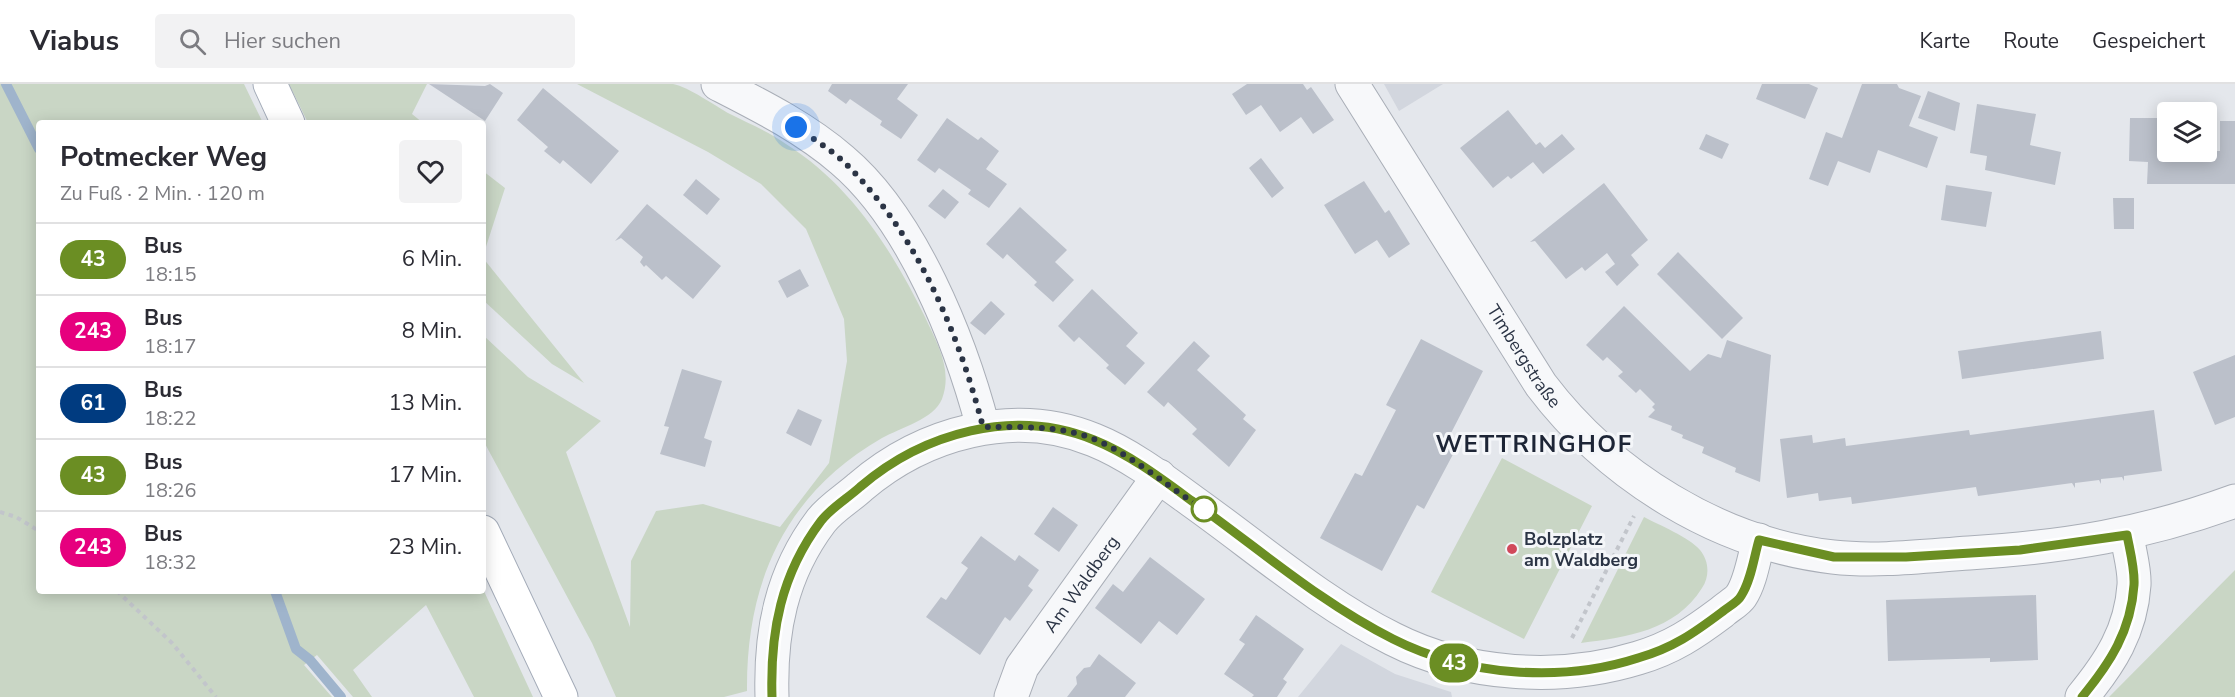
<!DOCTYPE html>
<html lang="de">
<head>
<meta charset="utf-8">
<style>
  body { margin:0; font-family:"Nunito Sans",sans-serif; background:#f2f2f3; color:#2b2b33; height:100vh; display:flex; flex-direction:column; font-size:22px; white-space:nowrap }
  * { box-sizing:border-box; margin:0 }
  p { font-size:20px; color:#7c7c81 }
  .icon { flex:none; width:33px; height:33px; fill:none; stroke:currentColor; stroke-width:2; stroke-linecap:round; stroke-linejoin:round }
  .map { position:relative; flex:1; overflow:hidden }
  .panel { position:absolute; left:36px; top:36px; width:450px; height:474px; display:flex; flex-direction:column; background:#fff; border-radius:6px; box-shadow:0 3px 15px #0003 }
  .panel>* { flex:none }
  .badge { padding:0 12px; border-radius:20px; font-size:21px; line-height:39px }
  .tools { position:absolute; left:2157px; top:18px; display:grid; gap:12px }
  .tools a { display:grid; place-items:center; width:60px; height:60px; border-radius:6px; background:#fff; box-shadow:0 3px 15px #0003; font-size:30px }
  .you { position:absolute; width:30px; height:30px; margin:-15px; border:4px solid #fff; border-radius:50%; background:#1a73e8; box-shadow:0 0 0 9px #1a73e833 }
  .map>.badge { position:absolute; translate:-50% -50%; box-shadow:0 0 0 3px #fff }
  .round { display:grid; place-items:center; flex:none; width:63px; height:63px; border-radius:6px; background:#f2f2f3 }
  .headline { display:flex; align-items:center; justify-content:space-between; height:102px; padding:0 24px }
  h1 { font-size:28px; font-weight:700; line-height:45px }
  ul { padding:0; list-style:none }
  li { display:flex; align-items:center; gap:18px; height:72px; padding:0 24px; border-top:2px solid #e1e1e2 }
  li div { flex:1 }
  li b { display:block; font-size:22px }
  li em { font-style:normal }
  li .badge { min-width:66px; font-weight:700; text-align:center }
  header { display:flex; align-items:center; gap:36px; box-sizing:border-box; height:84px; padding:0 30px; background:#fff; border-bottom:2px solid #e1e1e2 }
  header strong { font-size:28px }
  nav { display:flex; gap:33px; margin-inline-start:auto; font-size:21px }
  .search { width:420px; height:54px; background:#f2f2f3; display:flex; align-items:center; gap:15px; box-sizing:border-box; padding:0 21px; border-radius:6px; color:#7c7c81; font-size:22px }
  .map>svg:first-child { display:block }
</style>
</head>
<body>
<header>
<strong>Viabus</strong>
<div class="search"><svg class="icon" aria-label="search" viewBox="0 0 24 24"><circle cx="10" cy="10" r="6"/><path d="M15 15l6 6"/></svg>Hier suchen</div>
<nav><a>Karte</a><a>Route</a><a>Gespeichert</a></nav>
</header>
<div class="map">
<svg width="2235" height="613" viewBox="0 0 2235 613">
  <rect width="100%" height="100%" fill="#e4e7ec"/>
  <path fill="#d2d6de" d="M1384,0H1443L1399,27Z
    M1341,560L1395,590L1451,608L1452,613H1298Z"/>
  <path fill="#c9d6c5" d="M0,0H244L263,39H39V507L483,505L533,613H474L426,521L353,586L372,613H353L317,571L304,581L332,613H0Z
    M289,0H427L412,30L423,39H308Z
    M577,0C603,0 649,0 673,0C689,3 715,22 730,30C748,39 769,48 786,60C851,101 892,166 925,233C937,259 953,286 942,315C934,335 900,344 882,354C785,410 746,498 747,607L724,613H616L592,559L483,356V251L528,293L601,337L566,368L630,543L631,477L656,427L703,420L780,443L829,379L847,277L844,235L806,145L761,100L708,68Z
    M483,87L505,104L483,172Z
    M483,174L584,299L552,280L483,216Z
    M1502,374L1592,422L1524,555L1431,508Z
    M1644,433C1659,441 1689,453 1700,466C1709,477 1710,492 1702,504C1675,547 1627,553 1581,559Z
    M2235,486V613H2109Z"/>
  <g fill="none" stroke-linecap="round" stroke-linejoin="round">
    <path stroke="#9fb4cc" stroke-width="10" d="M6,0L39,65
      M275,507L296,565L310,576L341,613"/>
  </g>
  <path fill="#bbc0ca" d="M429,0L485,2L490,0L503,9L485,37Z
    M832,0H908L897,15L918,31L901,55L880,41L882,37L850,15L846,20L828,7Z
    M1247,0H1303L1307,6L1311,3L1334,36L1313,50L1301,33L1280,48L1261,21L1246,31L1232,10Z
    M1762,0H1809L1818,4L1805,35L1756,15Z
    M1862,0H1897L1899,4L1921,12L1909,42L1938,53L1927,84L1878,66L1870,89L1838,77L1828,102L1809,95L1826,48L1842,54Z
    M543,4L619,67L591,100L563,76L560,80L544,67L548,63L517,36Z
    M1928,7L1960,19L1955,47L1918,34Z
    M1977,20L2036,30L2030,61L2061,68L2055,101L1985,86L1987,72L1970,69Z
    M1508,26L1536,61L1540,58L1545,64L1562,50L1575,65L1543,90L1533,78L1511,95L1508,92L1493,104L1460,64Z
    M947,34L978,56L981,53L999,67L986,85L1007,100L989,124L968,110L971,106L939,84L935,89L917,76Z
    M2130,34H2168V68L2220,67V37H2235V100H2147L2148,78L2129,77Z
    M1706,50L1729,60L1722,75L1699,65Z
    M1261,74L1284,104L1272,114L1249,84Z
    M696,95L720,115L707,131L683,111Z
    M1364,97L1385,129L1389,126L1410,160L1389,174L1377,156L1355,170L1324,121Z
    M1604,99L1648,156L1631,171L1639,181L1617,202L1605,188L1615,180L1607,169L1585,187L1582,183L1566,195L1535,157L1530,158Z
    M1946,101L1992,108L1986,143L1941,136Z
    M943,105L959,118L945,135L928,122Z
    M2113,114H2134V145H2114Z
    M647,120L721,182L693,215L666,192L662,196L646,181L644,183L640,178L643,173L621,154L615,157Z
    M1020,123L1067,166L1055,178L1074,196L1053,218L1034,201L1037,198L1007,170L1003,175L986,160Z
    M1678,168L1743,234L1722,255L1657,190Z
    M800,185L809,202L787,214L778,197Z
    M1092,205L1138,249L1126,262L1145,279L1125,301L1106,284L1109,281L1079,253L1074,258L1058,242Z
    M991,217L1005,230L985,251L970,239Z
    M1624,222L1690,287L1708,270L1721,274L1727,256L1771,271L1760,398L1735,388L1736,384L1702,369L1704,363L1682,354L1683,351L1671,346L1672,342L1648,333L1655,326L1652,323L1655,320L1640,305L1636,309L1618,292L1623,288L1607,273L1603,277L1586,261Z
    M2101,247L2104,275L1962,295L1958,267Z
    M1421,255L1483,287L1449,353L1459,359L1424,425L1417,421L1382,487L1320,454L1355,389L1362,392L1396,326L1386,321Z
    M1194,257L1210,272L1197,286L1246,331L1243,335L1256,346L1229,383L1192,350L1197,345L1168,318L1164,323L1147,308Z
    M2235,271V333L2215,341L2193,288Z
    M682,285L722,297L704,354L712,357L705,383L660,370L669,343L664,342Z
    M798,325L822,336L811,362L786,349Z
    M2154,326L2162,387L2124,392V397L2122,393L2101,395V400L2099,396L2075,399V404L2072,399L1978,412L1976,403L1852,420L1851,413L1819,417L1818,409L1787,414L1780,355L1812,351L1813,359L1845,354L1846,362L1969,346L1970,351Z
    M1053,423L1078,441L1059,468L1034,450Z
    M981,452L1015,477L1019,471L1039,486L1028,502L1033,506L1010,537L1005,533L980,571L926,533L941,513L946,516L968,484L961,479Z
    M1150,473L1205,515L1177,551L1159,537L1141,560L1095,524L1113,500L1123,508Z
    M2036,511L2038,576L1990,578V574L1888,577L1886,516Z
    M1256,531L1304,565L1283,595L1287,598L1277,613H1252L1254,611L1224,590L1245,560L1239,556Z
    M1099,570L1136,599L1125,613H1067L1077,600L1076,593L1084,584L1090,583Z"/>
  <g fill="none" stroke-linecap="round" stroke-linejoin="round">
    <g stroke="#a9aeb7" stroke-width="35">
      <g id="street">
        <path d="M718,0C761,22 805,44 842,76C912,135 960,256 983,343"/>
        <path id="s1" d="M1352,0L1541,301C1610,392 1719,460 1833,473C1877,478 1925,472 1969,469C2065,463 2145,450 2235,417"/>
        <path d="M772,613C770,548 781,490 821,437C831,424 848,414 860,403C923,349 1014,323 1094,356C1129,370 1162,395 1192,417C1258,464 1321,519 1393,555C1466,592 1560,598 1638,574C1672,564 1694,549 1722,528C1727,523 1737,518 1741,512C1751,497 1754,473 1759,456"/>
        <path id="s2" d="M1011,613L1022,583L1159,392"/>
        <path d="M2082,613C2110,579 2131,547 2134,501C2135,485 2129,467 2127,451"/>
      </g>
    </g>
    <g stroke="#a3abb8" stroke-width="35">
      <path id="primary" d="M270,0L288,39
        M483,448L561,613"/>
    </g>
    <path stroke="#c2c5cb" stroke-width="4" stroke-dasharray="4.5 4.5" stroke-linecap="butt" d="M0,428L16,433L39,447
      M117,507L172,559L216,613
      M1572,554L1634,432"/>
    <use href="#street" stroke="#f7f8fa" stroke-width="33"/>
    <use href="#primary" stroke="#fff" stroke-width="33"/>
  </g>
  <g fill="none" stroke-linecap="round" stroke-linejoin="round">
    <g stroke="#fff" stroke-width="14">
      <path id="line" d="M772,613C770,548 781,490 821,437C831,424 848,414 860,403C923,349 1014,323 1094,356C1129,370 1162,395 1192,417C1258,464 1321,519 1393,555C1466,592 1561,599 1638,574C1673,564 1694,549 1722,528C1728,523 1738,518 1741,512C1751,497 1754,473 1759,456L1834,473H1906L2020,466L2127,451C2130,467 2135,485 2134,501C2131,547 2110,579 2082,613"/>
    </g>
    <use href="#line" stroke="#6b8e23" stroke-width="9"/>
    <path stroke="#2b3445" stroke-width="6" stroke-dasharray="0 10.8" d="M796,43C812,54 830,65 844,78C916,148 958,247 983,343C1012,343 1042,342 1071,348C1120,358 1167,404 1204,425"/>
  </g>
  <circle fill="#fff" stroke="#6b8e23" stroke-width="3" cx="1204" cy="425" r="12"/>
  <circle fill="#d1495b" stroke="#f4f6f9" stroke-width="2" cx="1512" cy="465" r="6"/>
  <g text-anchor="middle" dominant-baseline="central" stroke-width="6" stroke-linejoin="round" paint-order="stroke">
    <g font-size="18" fill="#2b3445" stroke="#f4f6f9">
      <text stroke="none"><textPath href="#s1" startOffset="322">Timbergstraße</textPath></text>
      <text stroke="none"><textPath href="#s2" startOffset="134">Am Waldberg</textPath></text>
    </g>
    <g font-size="18" font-weight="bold" fill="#2b3445" stroke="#f4f6f9" text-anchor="start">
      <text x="1524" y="455">Bolzplatz<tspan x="1524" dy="21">am Waldberg</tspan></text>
    </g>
    <g font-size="24" font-weight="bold" letter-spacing="1.5" fill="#1d2536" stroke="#f4f6f9">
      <text x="1534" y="360">WETTRINGHOF</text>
    </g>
  </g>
</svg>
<div class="tools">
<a><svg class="icon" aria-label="layers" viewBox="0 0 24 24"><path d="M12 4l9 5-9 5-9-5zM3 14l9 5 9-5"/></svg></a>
</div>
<div class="you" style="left:796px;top:43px"></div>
<b class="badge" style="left:1454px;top:579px;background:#6b8e23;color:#fff">43</b>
<section class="panel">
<div class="headline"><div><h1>Potmecker Weg</h1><p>Zu Fuß · 2 Min. · 120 m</p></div><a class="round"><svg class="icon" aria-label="heart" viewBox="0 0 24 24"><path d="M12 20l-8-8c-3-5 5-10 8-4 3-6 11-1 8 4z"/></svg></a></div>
<ul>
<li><span class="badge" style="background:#6b8e23;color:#fff">43</span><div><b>Bus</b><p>18:15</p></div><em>6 Min.</em></li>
<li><span class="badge" style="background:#e6007e;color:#fff">243</span><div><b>Bus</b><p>18:17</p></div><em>8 Min.</em></li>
<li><span class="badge" style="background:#003b80;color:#fff">61</span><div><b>Bus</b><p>18:22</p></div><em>13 Min.</em></li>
<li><span class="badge" style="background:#6b8e23;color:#fff">43</span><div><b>Bus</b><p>18:26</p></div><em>17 Min.</em></li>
<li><span class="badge" style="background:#e6007e;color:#fff">243</span><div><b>Bus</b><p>18:32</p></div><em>23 Min.</em></li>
</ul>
</section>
</div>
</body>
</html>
